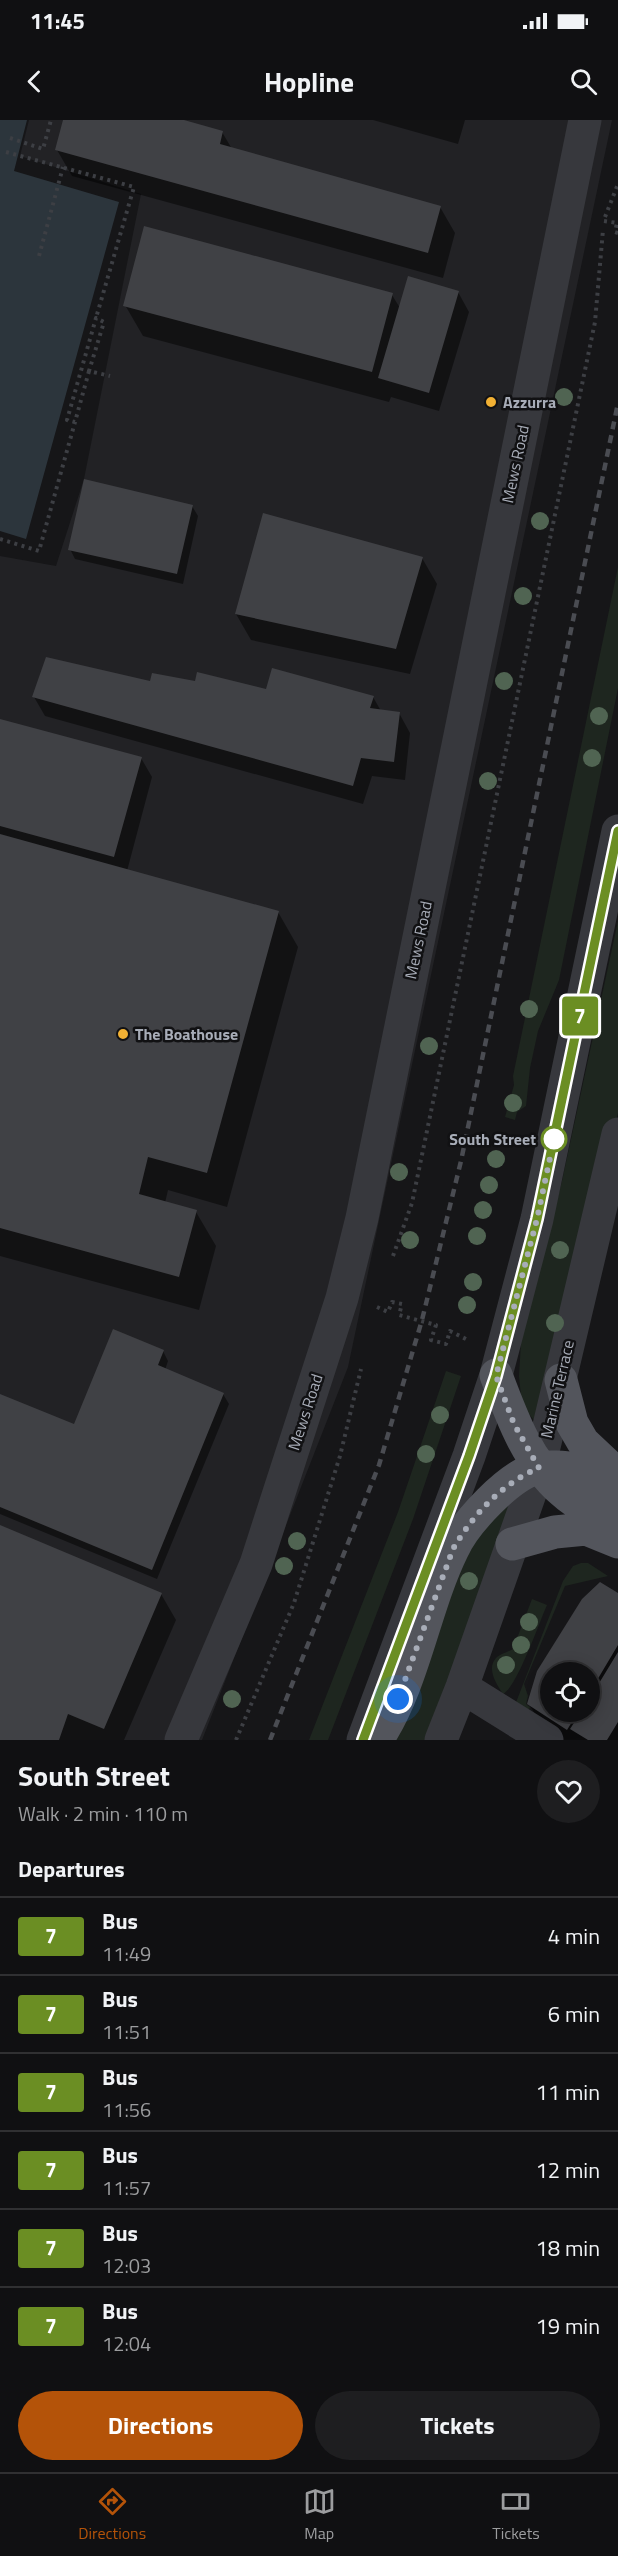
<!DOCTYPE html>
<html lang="en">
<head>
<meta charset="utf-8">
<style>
  body { margin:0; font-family:"Titillium Web",sans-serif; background:#1e1e20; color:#f1f3f6; height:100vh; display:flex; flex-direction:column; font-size:22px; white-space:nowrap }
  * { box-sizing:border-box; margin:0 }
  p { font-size:20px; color:#9c9d9f }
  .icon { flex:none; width:33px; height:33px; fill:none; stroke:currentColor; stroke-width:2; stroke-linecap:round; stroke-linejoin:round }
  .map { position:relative; height:1620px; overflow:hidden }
  .panel { display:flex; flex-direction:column; background:#101012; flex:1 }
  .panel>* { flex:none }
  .badge { padding:0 12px; border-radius:4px; font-size:21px; line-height:39px }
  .controls { position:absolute; left:540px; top:1542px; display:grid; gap:12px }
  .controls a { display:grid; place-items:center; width:60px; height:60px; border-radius:50%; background:#101012; box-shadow:0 3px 15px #0003,0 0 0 2px #303032; font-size:30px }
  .you { position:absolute; width:30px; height:30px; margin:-15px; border:4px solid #fff; border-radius:50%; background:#1a73e8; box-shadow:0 0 0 9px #1a73e833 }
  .map>.badge { position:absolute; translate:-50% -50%; box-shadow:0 0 0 3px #fff }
  h2 { padding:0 18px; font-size:22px; line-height:54px }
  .round { display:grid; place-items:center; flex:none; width:63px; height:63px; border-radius:32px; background:#1e1e20 }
  .head { display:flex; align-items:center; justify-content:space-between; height:102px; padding:0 18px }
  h1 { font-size:28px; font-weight:700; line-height:45px }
  .action { display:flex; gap:12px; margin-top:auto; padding:12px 18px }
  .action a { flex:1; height:69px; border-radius:36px; background:#b45309; color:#fff; font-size:24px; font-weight:700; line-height:69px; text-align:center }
  .action a+a { background:#1e1e20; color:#f1f3f6 }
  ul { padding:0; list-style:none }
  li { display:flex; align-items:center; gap:18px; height:78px; padding:0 18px; border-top:2px solid #303032 }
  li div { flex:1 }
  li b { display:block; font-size:22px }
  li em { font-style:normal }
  li .badge { min-width:66px; font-weight:700; text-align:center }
  .status { display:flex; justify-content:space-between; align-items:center; height:42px; padding:0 30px; background:#101012; direction:ltr }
  .status svg { height:16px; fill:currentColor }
  header { display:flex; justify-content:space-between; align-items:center; height:78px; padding:0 18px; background:#101012; font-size:27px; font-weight:700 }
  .tab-bar { display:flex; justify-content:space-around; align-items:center; height:84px; border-top:2px solid #303032; background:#101012; font-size:16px; color:#9c9d9f }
  .tab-bar a { display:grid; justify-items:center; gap:3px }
  .tab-bar .active { color:#b45309 }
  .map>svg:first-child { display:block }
</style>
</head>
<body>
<div class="status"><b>11:45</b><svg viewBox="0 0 49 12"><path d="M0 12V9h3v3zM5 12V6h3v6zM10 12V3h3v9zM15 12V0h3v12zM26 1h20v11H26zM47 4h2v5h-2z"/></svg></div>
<header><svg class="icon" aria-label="back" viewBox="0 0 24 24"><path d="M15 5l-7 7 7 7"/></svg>Hopline<svg class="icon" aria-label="search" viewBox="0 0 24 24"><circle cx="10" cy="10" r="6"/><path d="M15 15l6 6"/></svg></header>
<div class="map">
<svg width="618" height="1620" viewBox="0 0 618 1620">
  <rect width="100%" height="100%" fill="#161618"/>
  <path fill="#222225" d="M29,0H612L348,1247L202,1620H0V436L56,446L84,359L141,74L20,36Z"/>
  <path fill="#1e261f" d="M618,447V568L559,860L538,911L530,948L526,986L517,992L515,1000L505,997L514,965L513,956Z
    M618,801V993L577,1170L534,1300L526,1291L521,1276L519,1256L521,1222L562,1061Z
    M446,1251L461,1256L413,1399L328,1620H309L398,1392Z
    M511,1383L432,1620H391L462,1434L477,1411Z
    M581,1443H588L608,1456L565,1466L524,1564L528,1576L526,1584L530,1587L528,1592L515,1585L563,1461L573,1446Z
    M532,1479L547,1485C539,1503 517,1567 503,1574C497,1565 486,1549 496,1538C500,1534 508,1532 513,1529Z"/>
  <path fill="#2c353c" d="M0,0H27L14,51L119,82L26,419L0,411Z"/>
  <path fill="#0007" fill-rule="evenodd" d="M65,0H178L222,12L232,29L440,87L455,113L443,158L72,56L57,30Z
    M373,0H465L458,24Z
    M458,172L469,192L439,291L391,277L389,282L143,216L125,185L392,175L400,188Z
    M192,386L198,396L183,464L75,439L70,429Z
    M422,438L437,464L410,554L251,520L236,494Z
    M151,563H196L267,571L373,577L381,591L399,593L410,613L405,660L372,656L363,684L45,596L34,577Z
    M0,600L141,638L152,657L127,751L278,792L298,827L227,1087L168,1070L165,1083L196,1092L216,1126L199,1190L0,1136Z
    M163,1231L168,1241L165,1250L223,1274L229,1284L157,1459L0,1394V1275L75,1306Z
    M0,1407L161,1474L176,1500L124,1620H0Z
    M618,1475V1620H555L547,1614L529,1584L539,1551ZM550,1552H590V1592H550Z"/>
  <path fill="#404145" d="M63,0H184L223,11L220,24L441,86L428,133L55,30Z
    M144,106L393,173L372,252L123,186Z
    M408,156L459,171L429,273L378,258Z
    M84,359L193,385L177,454L68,430Z
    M263,393L423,437L396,529L235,494Z
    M46,537L150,561L152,553L195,561L197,552L266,569L272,548L374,576L370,588L400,592L394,642L361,638L353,666L32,577Z
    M0,599L142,637L114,737L0,706Z
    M0,714L279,791L207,1053L148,1037L139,1074L197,1090L179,1157L0,1108Z
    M113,1209L164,1230L158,1245L224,1273L152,1450L0,1387V1274L74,1304Z
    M0,1405L162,1473L104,1609L68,1594L59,1620H0Z
    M600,1462L618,1473V1525L590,1572V1552H550V1592H578L567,1610L527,1584L537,1551L582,1479Z
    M618,1532V1602L607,1620H588L570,1609L581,1592H590V1578Z"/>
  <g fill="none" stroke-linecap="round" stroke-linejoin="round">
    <path stroke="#3d3f44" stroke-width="4" stroke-dasharray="3 4.5" stroke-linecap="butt" d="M10,18L43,29L51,0
      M6,32L134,67L96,198
      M605,97L618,64
      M604,101L617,103L615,112L618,113
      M39,136L63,47
      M89,251L75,302L67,300L96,198L104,202L89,251L110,256
      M0,419L39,431L75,302
      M393,1136L412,1083L595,202L603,110
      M377,1187L388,1192L392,1182L402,1184L399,1195L436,1205L431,1220L446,1224L450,1211L468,1220
      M236,1620L294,1483L340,1336L361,1249"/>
    <path stroke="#37383d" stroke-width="33" d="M462,1567L547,1620
      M181,1620L256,1444L342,1178L362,1098L585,0
      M363,1620L469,1336L496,1255L537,1099L618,711
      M441,1620L462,1567L539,1348L618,1014"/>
    <path stroke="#53555c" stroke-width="33" d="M496,1255C512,1298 528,1342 563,1372C578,1386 600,1396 618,1408
      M561,1260L572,1303L583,1322L618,1355
      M512,1424L555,1412L586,1409L618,1422
      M377,1620C415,1562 423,1490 453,1429C465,1403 509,1355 538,1348C547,1346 565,1347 574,1349C588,1352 605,1367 618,1374"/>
    <path stroke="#4a4c52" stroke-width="4.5" stroke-dasharray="8 6" stroke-linecap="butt" d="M270,1620L379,1345L422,1200L461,1041L618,283"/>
  </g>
  <g fill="#506452">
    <circle cx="564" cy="277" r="9"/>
    <circle cx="540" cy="401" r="9"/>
    <circle cx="523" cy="476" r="9"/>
    <circle cx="504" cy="561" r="9"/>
    <circle cx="599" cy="596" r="9"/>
    <circle cx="592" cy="638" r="9"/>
    <circle cx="488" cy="661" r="9"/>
    <circle cx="529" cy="889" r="9"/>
    <circle cx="429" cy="926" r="9"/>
    <circle cx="513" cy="983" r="9"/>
    <circle cx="496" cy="1039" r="9"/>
    <circle cx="399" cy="1052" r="9"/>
    <circle cx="489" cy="1065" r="9"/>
    <circle cx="483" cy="1090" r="9"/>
    <circle cx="477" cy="1116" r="9"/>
    <circle cx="410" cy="1120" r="9"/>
    <circle cx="560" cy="1130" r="9"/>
    <circle cx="473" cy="1162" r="9"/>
    <circle cx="467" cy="1185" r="9"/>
    <circle cx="555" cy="1203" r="9"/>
    <circle cx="440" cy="1295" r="9"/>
    <circle cx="426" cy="1334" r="9"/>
    <circle cx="297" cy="1421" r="9"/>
    <circle cx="284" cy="1446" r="9"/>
    <circle cx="469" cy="1461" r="9"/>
    <circle cx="529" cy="1502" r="9"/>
    <circle cx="521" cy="1525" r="9"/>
    <circle cx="506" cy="1545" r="9"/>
    <circle cx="232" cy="1579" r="9"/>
  </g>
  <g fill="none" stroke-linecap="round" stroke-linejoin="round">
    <g stroke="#fff" stroke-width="14">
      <path id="line" d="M363,1620L469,1336L496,1256L537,1099L618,711"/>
    </g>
    <use href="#line" stroke="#6b8e23" stroke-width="9"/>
    <path stroke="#a8adb8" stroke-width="6" stroke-dasharray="0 10.8" d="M398,1579L453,1429C472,1396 502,1363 539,1348L514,1304L496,1256L537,1099L554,1019"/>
  </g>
  <g fill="#f2b134" stroke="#111113" stroke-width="2">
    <circle cx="491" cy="282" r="6"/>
    <circle cx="123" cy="914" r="6"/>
  </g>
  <circle fill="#fff" stroke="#6b8e23" stroke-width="3" cx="554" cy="1019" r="12"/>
  <g text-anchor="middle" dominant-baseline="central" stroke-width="5" stroke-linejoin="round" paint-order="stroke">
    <g font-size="16" font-weight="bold" fill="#a8adb8" stroke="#111113" text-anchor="start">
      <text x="503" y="282">Azzurra</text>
      <text x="135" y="914">The Boathouse</text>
    </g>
    <g font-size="16" fill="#a8adb8" stroke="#111113">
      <text transform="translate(515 344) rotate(-78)">Mews Road</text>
      <text transform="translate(418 820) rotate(-78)">Mews Road</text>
      <text transform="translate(557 1269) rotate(-77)">Marine Terrace</text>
      <text transform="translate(305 1292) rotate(-72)">Mews Road</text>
    </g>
    <g font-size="16" font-weight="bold" fill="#a8adb8" stroke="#111113" text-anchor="end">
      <text x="536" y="1019">South Street</text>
    </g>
  </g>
</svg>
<div class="controls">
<a><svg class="icon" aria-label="locate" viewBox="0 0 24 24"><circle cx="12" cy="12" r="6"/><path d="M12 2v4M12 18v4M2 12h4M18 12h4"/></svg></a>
</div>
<div class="you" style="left:398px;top:1579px"></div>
<b class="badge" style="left:580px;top:896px;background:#6b8e23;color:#fff">7</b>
</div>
<section class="panel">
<div class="head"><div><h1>South Street</h1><p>Walk · 2 min · 110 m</p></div><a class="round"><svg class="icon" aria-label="heart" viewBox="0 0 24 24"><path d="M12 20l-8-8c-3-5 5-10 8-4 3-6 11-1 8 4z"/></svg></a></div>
<h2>Departures</h2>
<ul>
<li><span class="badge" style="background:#6b8e23;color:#fff">7</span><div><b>Bus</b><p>11:49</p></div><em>4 min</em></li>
<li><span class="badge" style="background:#6b8e23;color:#fff">7</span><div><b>Bus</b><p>11:51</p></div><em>6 min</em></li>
<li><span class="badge" style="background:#6b8e23;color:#fff">7</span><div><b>Bus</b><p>11:56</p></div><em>11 min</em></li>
<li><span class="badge" style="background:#6b8e23;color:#fff">7</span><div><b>Bus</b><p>11:57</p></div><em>12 min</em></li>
<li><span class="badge" style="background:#6b8e23;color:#fff">7</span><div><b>Bus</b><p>12:03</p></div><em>18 min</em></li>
<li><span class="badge" style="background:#6b8e23;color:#fff">7</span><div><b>Bus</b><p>12:04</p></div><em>19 min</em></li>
</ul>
<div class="action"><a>Directions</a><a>Tickets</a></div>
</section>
<nav class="tab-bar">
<a class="active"><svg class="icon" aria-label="directions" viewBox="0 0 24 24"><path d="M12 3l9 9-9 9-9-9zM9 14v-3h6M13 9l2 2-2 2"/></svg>Directions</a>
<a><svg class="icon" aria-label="map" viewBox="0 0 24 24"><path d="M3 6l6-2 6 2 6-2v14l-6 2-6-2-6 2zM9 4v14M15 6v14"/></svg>Map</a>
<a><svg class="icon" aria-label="tickets" viewBox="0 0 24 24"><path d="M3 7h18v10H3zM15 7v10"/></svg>Tickets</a>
</nav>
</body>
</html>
